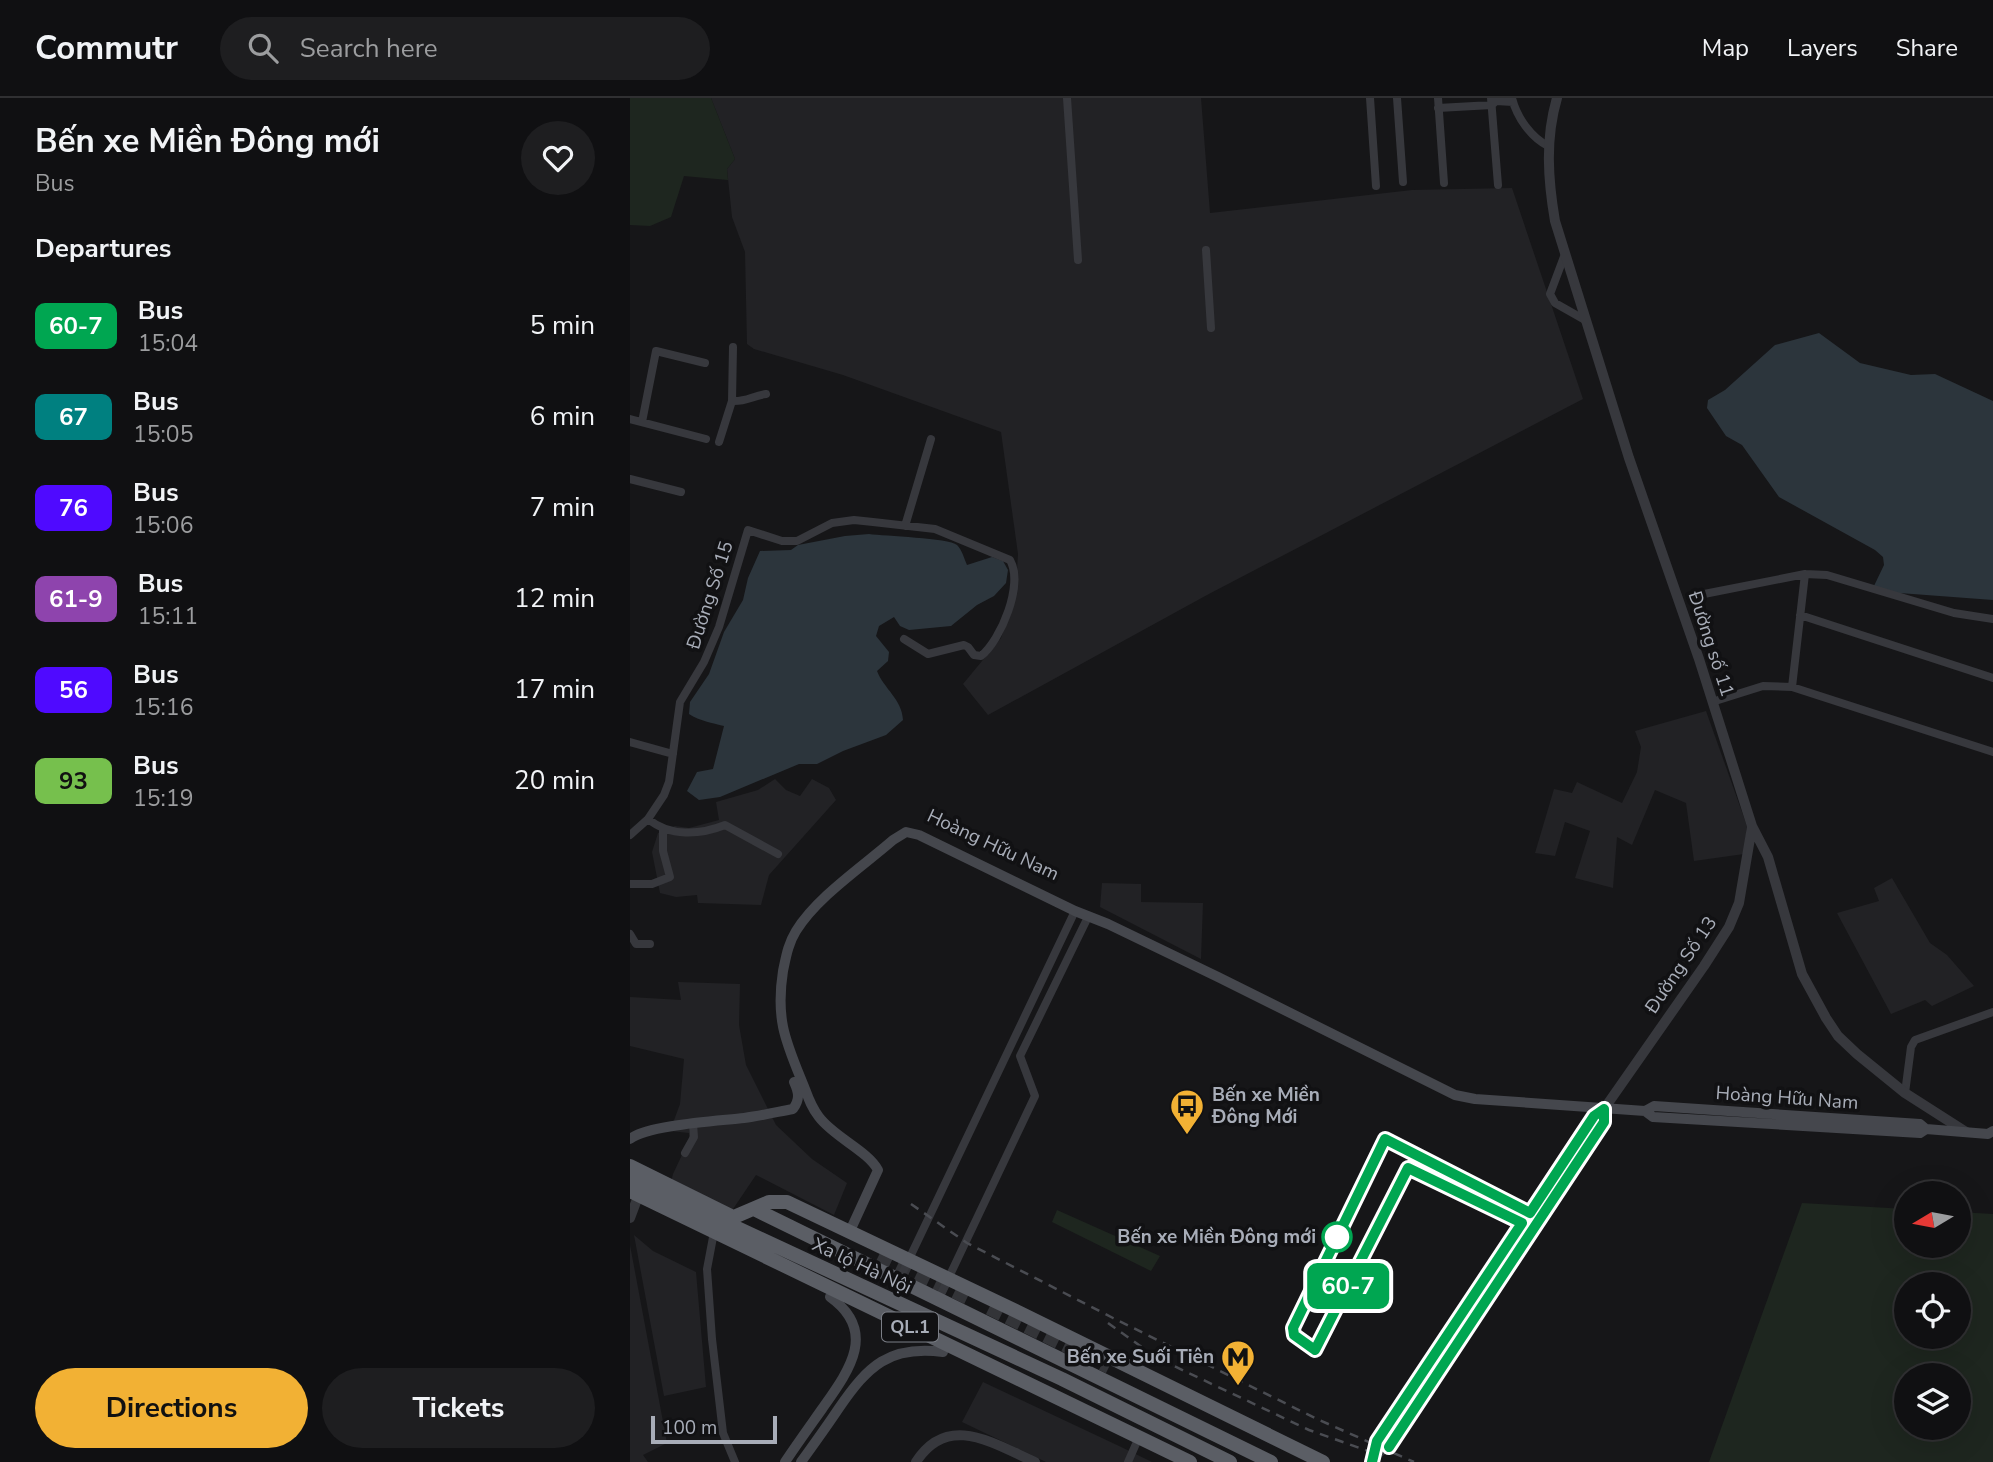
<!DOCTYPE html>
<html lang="en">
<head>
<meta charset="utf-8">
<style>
  body { margin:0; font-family:"Nunito Sans",sans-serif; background:#1e1e20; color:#f1f3f6; height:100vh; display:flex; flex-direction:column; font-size:26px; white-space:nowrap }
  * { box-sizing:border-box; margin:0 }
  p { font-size:23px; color:#9c9d9f }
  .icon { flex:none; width:38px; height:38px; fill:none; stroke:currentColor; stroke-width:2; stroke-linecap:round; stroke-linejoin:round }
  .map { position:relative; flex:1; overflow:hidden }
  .sheet { display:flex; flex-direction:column; background:#101012; width:630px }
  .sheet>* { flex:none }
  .badge { padding:0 14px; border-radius:10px; font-size:24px; line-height:46px }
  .needle { width:46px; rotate:260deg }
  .controls { position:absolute; left:1264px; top:1083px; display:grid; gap:14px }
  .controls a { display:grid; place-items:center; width:77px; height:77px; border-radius:50%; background:#101012; box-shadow:0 7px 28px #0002,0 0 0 2px #303032; font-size:35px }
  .scale { position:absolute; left:21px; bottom:18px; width:126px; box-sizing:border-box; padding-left:7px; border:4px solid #a8adb8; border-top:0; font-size:19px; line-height:24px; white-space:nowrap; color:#a8adb8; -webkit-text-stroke:5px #111113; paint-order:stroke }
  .map>.badge { position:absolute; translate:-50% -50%; box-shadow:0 0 0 4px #fff }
  h2 { padding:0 35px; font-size:26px; line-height:63px }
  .round { display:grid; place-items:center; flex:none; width:74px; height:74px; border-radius:37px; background:#1e1e20 }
  .headline { display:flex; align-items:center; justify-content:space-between; height:119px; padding:0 35px }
  h1 { font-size:33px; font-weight:700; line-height:52px }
  .button { display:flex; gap:14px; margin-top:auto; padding:14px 35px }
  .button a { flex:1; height:80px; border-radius:42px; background:#f2b134; color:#111; font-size:28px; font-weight:700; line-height:80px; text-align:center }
  .button a+a { background:#1e1e20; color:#f1f3f6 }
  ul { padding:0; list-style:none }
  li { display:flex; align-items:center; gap:21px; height:91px; padding:0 35px }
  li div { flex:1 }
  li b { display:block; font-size:26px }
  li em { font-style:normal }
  li .badge { min-width:77px; font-weight:700; text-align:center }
  header { display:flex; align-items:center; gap:42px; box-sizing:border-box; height:98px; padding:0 35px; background:#101012; border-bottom:2px solid #303032 }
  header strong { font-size:33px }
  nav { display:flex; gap:38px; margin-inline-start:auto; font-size:24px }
  .search { width:490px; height:63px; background:#1e1e20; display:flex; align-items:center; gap:18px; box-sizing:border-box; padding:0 24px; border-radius:38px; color:#9c9d9f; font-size:26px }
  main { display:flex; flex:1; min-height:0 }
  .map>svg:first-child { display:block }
</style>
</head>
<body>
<header>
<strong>Commutr</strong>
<div class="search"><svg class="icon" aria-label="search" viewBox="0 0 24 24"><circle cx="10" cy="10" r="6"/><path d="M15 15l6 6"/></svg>Search here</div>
<nav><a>Map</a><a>Layers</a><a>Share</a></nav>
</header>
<main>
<section class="sheet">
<div class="headline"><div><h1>Bến xe Miền Đông mới</h1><p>Bus</p></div><a class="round"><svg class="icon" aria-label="heart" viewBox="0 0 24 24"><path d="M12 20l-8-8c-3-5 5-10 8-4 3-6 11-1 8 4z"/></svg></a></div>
<h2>Departures</h2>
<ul>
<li><span class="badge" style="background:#00a651;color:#fff">60-7</span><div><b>Bus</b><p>15:04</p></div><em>5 min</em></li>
<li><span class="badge" style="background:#008080;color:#fff">67</span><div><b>Bus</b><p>15:05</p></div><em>6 min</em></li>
<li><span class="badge" style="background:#4f0aff;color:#fff">76</span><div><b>Bus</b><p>15:06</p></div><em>7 min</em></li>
<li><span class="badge" style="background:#8e44ad;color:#fff">61-9</span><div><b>Bus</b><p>15:11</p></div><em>12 min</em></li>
<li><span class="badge" style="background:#4f0aff;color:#fff">56</span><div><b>Bus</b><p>15:16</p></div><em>17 min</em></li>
<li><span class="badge" style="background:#76c04d;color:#111">93</span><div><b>Bus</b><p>15:19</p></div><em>20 min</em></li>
</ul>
<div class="button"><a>Directions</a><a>Tickets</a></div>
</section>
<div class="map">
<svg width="1363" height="1364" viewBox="0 0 1363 1364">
  <rect width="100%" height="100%" fill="#161618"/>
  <path fill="#222225" d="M81,0H571L580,115L782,92L882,90L953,301L577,497L358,617L333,586L371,540L379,515L387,472L388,456L371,334L213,277L124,251L117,246L115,154L102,119L97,71L105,61Z
    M1076,613L1117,728L1114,756L1064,763L1056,705L1025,692L1002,747L987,739L983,790L945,780L960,733L935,724L925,758L905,755L924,691L942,695L947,684L992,705L1007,674L1011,649L1005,633Z
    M145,681L156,692L170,698L182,681L199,690L206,702L139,777L131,807L68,805L67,797L46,799L30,795L22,754L28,735L45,728L59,730L89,722L86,704L128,692Z
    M1262,780L1300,845L1317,857L1344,888L1302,908L1295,902L1261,916L1207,815L1249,803L1244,790Z
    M472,785L511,786V804L573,805L571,861L470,809Z
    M48,884L110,886L109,927L116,967L146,1027L182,1061L217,1085L204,1117L126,1077L101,1114L41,1084L43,1076L59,1042V1035L40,1033L50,1006L54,961L0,948V899L51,902Z
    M4,1137L23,1153L66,1174L76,1289L34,1298Z
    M0,1147L37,1345L13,1357L18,1364H0Z
    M353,1284L489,1348L522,1364H416L332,1324Z"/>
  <path fill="#1e261f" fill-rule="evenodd" d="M0,0H81L105,61L97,71L98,82L54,78L41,119L20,128L0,127Z
    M1172,1105L1276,1111V1148H1328V1114L1363,1116V1364H1079ZM1328,1186V1239H1276V1186ZM1276,1278H1328V1330H1276Z
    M427,1112L530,1158L521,1173L422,1124Z"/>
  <path fill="#2c353c" d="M1189,235L1230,265L1281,277L1305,276L1363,303V502L1256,494L1243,490L1254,467L1253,459L1245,452L1149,399L1112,347L1096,338L1077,310L1078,302L1095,292L1145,247Z
    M239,436C254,438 319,440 327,447C332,452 334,460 337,467L362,459L373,463L378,472L376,485L364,498L347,507L321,528L279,532L270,528L264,519L249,528L246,538L259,554L258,563L247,573C254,591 272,601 273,622L256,637L213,653L187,666H169L90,699L69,702L57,693L67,674L83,671L94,628C82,625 70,623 59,616L60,604L79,576L94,534L113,502L118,480L130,453L161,452L168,447L215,438Z"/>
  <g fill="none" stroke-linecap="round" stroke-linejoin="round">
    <path stroke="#333438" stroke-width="14" stroke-dasharray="14 7" stroke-linecap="butt" d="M249,1157L340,1201
      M359,1210L479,1269"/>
    <path stroke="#37383d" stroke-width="8" d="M437,0L448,162
      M740,0L746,88
      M767,0L773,84
      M808,0L814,85
      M861,0L868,87
      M882,0C887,20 901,39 918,48
      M808,10L862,7L866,3L883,4
      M576,152L581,230
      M935,156L920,196L925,205L955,222
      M102,303C116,304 122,298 136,296
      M0,321L76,341
      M12,324L26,253L75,265
      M89,344L102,303L103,249
      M0,381L51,394
      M275,428L301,341
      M1069,497L1175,476
      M1170,517L1363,580
      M1162,589L1175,476L1197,477L1324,515L1363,521
      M1082,604L1133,588L1162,589L1363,654
      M0,644L43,656
      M18,721C40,739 70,737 95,727L148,756
      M0,737L18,721L34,697L39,684L50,604L74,564L89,529L118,432L152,443H167L202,425L224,422L243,424L305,431L380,462C394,486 371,542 351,558L344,557L338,549L334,547L298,556L274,541
      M0,786H22L40,779L33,753V732
      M0,836L6,846H20
      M1275,995L1281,949L1285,942L1363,914
      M55,1055L64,1039L63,1026
      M84,1134L77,1171L82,1241L93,1335L105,1364
      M270,1180L445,813
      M309,1200L405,998L390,958L458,819
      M498,1364L509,1339"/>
    <path stroke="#37383d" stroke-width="10" d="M927,0C915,41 918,82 925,123L999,360L1069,561L1122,728L1138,759L1172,876L1196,920L1208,938L1227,956L1275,995L1336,1034
      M0,1120L6,1104
      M745,1358L763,1343L974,1024V1011
      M286,1364C318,1314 364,1346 405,1364
      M742,1364L747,1343L964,1018L974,1011L1074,868L1099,829L1109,805L1122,729"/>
    <path stroke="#45474d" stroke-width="10" d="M1015,1013L1023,1019L1290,1035L1296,1031L1358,1036L1363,1033
      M0,1041C17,1027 89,1023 114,1020C130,1018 147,1014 163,1011C170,1001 169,995 164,984
      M220,1133L248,1072C238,1053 204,1039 189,1019C182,1010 179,1002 175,991C157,946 145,924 153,873C156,859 158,846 166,833C187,799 232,769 263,742L276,734L289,737L445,813L478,826L588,879L825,997L845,1001L1015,1013L1024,1008L1290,1026L1296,1031
      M155,1364C167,1346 180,1328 192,1311C218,1274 249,1234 200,1199
      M171,1364C184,1346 197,1328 209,1310C238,1268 259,1247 313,1254"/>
    <path stroke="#5b5e65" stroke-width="14" d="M0,1068L103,1119
      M0,1080L432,1281L600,1364
      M0,1093L560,1364
      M124,1111L641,1364
      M104,1119L139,1104H157L388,1214L693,1364"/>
    <path stroke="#4a4c52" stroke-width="2.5" stroke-dasharray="9 7" stroke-linecap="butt" d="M281,1106L337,1145L483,1220L687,1321L784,1364
      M478,1225L527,1260L679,1332L741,1354"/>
  </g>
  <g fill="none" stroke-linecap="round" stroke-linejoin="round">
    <g stroke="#fff" stroke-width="16">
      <path id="line" d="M742,1364L747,1343L892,1125L778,1070L685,1252L664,1237L663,1230L755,1041L900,1115L964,1018L974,1011V1024L759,1349"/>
    </g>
    <use href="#line" stroke="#00a651" stroke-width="10"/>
  </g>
  <defs>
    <g id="bus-pin" transform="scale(1.75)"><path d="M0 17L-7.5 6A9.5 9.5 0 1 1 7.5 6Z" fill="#f2b134" stroke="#111113"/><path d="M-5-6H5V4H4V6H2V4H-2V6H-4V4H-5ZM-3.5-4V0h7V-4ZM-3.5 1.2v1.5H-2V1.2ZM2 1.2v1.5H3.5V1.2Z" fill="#111"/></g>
    <g id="metro-pin" transform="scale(1.75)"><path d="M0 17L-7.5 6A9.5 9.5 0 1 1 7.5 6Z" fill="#f2b134" stroke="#111113"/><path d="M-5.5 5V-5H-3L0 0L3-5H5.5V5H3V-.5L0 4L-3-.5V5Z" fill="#111"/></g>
  </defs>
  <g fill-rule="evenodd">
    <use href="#bus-pin" x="557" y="1008"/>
    <use href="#metro-pin" x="608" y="1259"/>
  </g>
  <circle fill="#fff" stroke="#00a651" stroke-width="3.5" cx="707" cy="1139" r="14"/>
  <g text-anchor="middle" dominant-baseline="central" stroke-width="7" stroke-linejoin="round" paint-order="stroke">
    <rect fill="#111113" stroke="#7b7e86" stroke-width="2" x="252" y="1214.5" width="56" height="29" rx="5"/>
    <g font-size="18" font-weight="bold" fill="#a8adb8">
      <text x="280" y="1229">QL.1</text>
    </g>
    <g font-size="19" fill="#a8adb8" stroke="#111113">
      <text transform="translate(80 497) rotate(-72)">Đường Số 15</text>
      <text transform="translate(1081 546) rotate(72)">Đường số 11</text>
      <text transform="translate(363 747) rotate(25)">Hoàng Hữu Nam</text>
      <text transform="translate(1051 867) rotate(-56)">Đường Số 13</text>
      <text transform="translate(1157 1000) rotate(4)">Hoàng Hữu Nam</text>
      <text transform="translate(232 1168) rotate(25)">Xa lộ Hà Nội</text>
    </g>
    <g font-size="19" font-weight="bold" fill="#a8adb8" stroke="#111113" text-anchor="start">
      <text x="582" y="997">Bến xe Miền<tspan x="582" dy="22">Đông Mới</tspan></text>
      <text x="584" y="1259" text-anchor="end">Bến xe Suối Tiên</text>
    </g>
    <g font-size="19" font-weight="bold" fill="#a8adb8" stroke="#111113" text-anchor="end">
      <text x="686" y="1139">Bến xe Miền Đông mới</text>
    </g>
  </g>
</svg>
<div class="controls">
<a><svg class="needle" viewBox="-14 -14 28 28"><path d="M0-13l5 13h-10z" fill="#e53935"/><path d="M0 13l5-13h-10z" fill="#9c9d9f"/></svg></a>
<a><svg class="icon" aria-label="locate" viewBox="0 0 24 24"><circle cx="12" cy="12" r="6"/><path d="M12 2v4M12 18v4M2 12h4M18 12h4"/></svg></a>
<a><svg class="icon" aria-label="layers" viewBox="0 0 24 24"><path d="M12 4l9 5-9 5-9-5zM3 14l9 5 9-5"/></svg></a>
</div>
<div class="scale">100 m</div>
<b class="badge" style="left:718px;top:1188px;background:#00a651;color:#fff">60-7</b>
</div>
</main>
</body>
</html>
